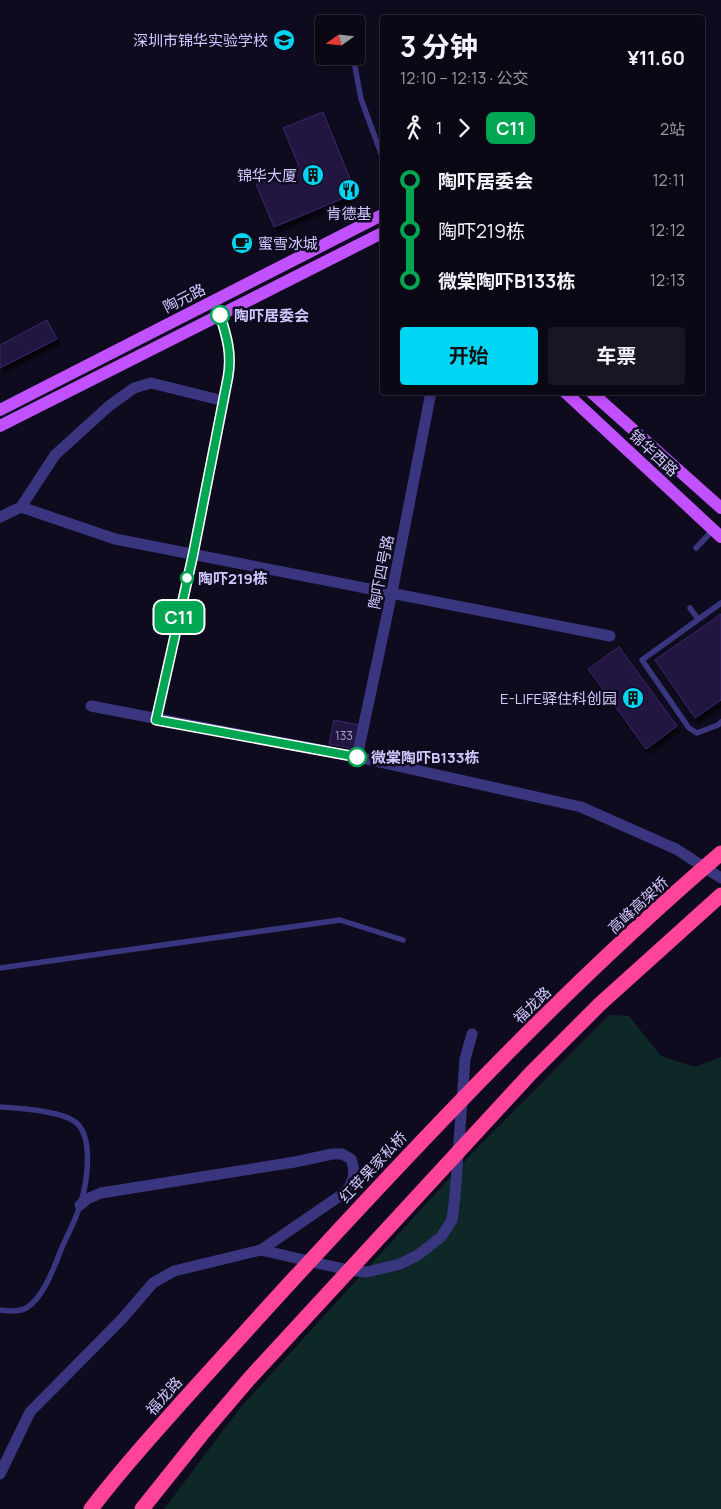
<!DOCTYPE html>
<html lang="zh">
<head>
<meta charset="utf-8">
<style>
  body { margin:0; font-family:Manrope,"Noto Sans SC",sans-serif; background:#191623; color:#f1f3f6; height:100vh; display:flex; flex-direction:column; font-size:19px; white-space:nowrap }
  * { box-sizing:border-box; margin:0 }
  p { font-size:16px; color:#9a9aa1 }
  .icon { flex:none; width:28px; height:28px; fill:none; stroke:currentColor; stroke-width:2; stroke-linecap:round; stroke-linejoin:round }
  .map { position:relative; flex:1; overflow:hidden }
  .drawer { position:absolute; left:380px; top:15px; width:325px; height:380px; display:flex; flex-direction:column; background:#0b0816; border-radius:5px; box-shadow:0 2px 8px #0003,0 0 0 1px #2b2935 }
  .drawer>* { flex:none }
  .badge { padding:0 10px; border-radius:8px; font-size:18px; line-height:32px }
  .needle { width:32px; rotate:255deg }
  .tools { position:absolute; left:315px; top:15px; display:grid; gap:10px }
  .tools a { display:grid; place-items:center; width:50px; height:50px; border-radius:5px; background:#0b0816; box-shadow:0 2px 8px #0003,0 0 0 1px #2b2935; font-size:25px }
  .map>.badge { position:absolute; translate:-50% -50%; box-shadow:0 0 0 2px #fff }
  .legs { display:flex; align-items:center; gap:8px; height:55px; padding:0 20px; font-size:16px }
  .legs p { margin-inline-start:auto }
  .head { display:flex; align-items:center; justify-content:space-between; height:85px; padding:0 20px }
  h1 { font-size:28px; font-weight:700; line-height:38px }
  .primary-button { display:flex; gap:10px; margin-top:auto; padding:10px 20px }
  .primary-button a { flex:1; height:58px; border-radius:5px; background:#00d6f4; color:#111; font-size:20px; font-weight:700; line-height:58px; text-align:center }
  .primary-button a+a { background:#191623; color:#f1f3f6 }
  ul { padding:0 20px; list-style:none }
  li { display:flex; align-items:center; gap:18px; height:50px; font-size:19px }
  li i { display:grid; place-items:center; width:8px; height:100%; margin:0 6px; background:currentColor }
  li i::after { content:''; width:12px; height:12px; margin:-6px; border:4px solid; border-radius:50%; background:#0b0816 }
  li p { margin-inline-start:auto }
  li:first-child i { background:linear-gradient(#0000 50%,currentColor 0) }
  li:last-child i { background:linear-gradient(currentColor 50%,#0000 0) }
  .map>svg:first-child { display:block }
</style>
</head>
<body>
<div class="map">
<svg width="721" height="1509" viewBox="0 0 721 1509">
  <defs>
    <filter id="shadow"><feDropShadow dx="3" dy="5.5" stdDeviation="1" flood-color="#0009"/></filter>
  </defs>
  <rect width="100%" height="100%" fill="#0f0b1e"/>
  <path fill="#0e2828" d="M609,1015L629,1016L661,1056L695,1067L721,1057V1509H164L240,1408L477,1148Z"/>
  <path fill="#201740" stroke="#37296c" filter="url(#shadow)" d="M323,112L356,193L274,227L256,184L299,166L283,128Z
    M47,320L57,339L0,368V345Z
    M721,614V700L695,718L655,660Z
    M619,647L677,726L646,749L588,669Z
    M334,720L359,725L355,749L329,744Z"/>
  <g fill="none" stroke-linecap="round" stroke-linejoin="round">
    <path stroke="#3a357f" stroke-width="5.5" d="M353,56L361,99L382,156
      M696,548L713,530
      M721,603L642,660L689,728L697,733L718,725L721,722
      M690,608L698,619
      M0,968L340,920L403,940
      M0,1107C19,1108 59,1111 74,1121C95,1135 87,1184 80,1205C76,1220 67,1235 61,1250C54,1267 43,1299 26,1308C19,1312 7,1311 0,1310"/>
    <path stroke="#3a357f" stroke-width="11" d="M21,507L115,539L610,636
      M0,517L21,507L55,455L109,406L134,388L151,383L224,401
      M91,706L357,757L581,807L676,849L721,878
      M156,720L193,555L228,377C232,354 227,337 220,315
      M357,757L392,592L431,392
      M261,1250L348,1270L367,1272L400,1264L418,1255L441,1237L452,1220L455,1196L465,1059L472,1034
      M0,1474L30,1412L122,1319L153,1283L174,1271L261,1250L347,1191C354,1179 356,1173 351,1159L342,1154H332L295,1162L101,1193L87,1199L80,1205"/>
    <path stroke="#c150ff" stroke-width="12" d="M565,392L721,537
      M591,392L721,508
      M0,410L382,215
      M0,426L382,233"/>
    <path stroke="#f49" stroke-width="15" d="M91,1509C121,1469 155,1432 189,1394C230,1349 270,1304 312,1259C442,1118 575,978 721,853
      M142,1509L202,1434L249,1379L531,1073L600,1004L721,895"/>
  </g>
  <g fill="none" stroke-linecap="round" stroke-linejoin="round">
    <g stroke="#fff" stroke-width="11">
      <path id="line-1" d="M220,315C227,337 232,354 228,377L193,555L156,720L357,757"/>
    </g>
    <use href="#line-1" stroke="#00a651" stroke-width="8"/>
  </g>
  <defs>
    <g id="school-disc" transform="scale(1.125)"><circle r="9.5" fill="#00d6f4" stroke="#0f0b1e"/><path d="M0-5L7-2L0 1L-7-2ZM-4 1L0 2.5L4 1V4Q0 6-4 4Z" fill="#111"/></g>
    <g id="building-disc" transform="scale(1.125)"><circle r="9.5" fill="#00d6f4" stroke="#0f0b1e"/><path d="M-4-6H4V6H1V3H-1V6H-4ZM-2.5-4.3h1.7v1.8h-1.7ZM.8-4.3h1.7v1.8H.8ZM-2.5-1h1.7V.8h-1.7ZM.8-1h1.7V.8H.8Z" fill="#111"/></g>
    <g id="restaurant-disc" transform="scale(1.125)"><circle r="9.5" fill="#00d6f4" stroke="#0f0b1e"/><path d="M-5-6h1v4h1v-4h1v4h1v-4h1v5L-1.5 .5V6h-2V.5L-5-1ZM5-6V6H3V1.5H1.5Q1.5-4 5-6Z" fill="#111"/></g>
    <g id="cafe-disc" transform="scale(1.125)"><circle r="9.5" fill="#00d6f4" stroke="#0f0b1e"/><path d="M-5.5-4.5H6V0H3Q3 3.5 0 3.5H-2.5Q-5.5 3.5-5.5 0ZM3-3.2v2h1.7v-2ZM-6 4.5H4V6H-6Z" fill="#111"/></g>
  </defs>
  <g fill-rule="evenodd">
    <use href="#school-disc" x="284" y="40"/>
    <use href="#building-disc" x="313" y="175"/>
    <use href="#restaurant-disc" x="349" y="190"/>
    <use href="#cafe-disc" x="242" y="243"/>
    <use href="#building-disc" x="633" y="698"/>
  </g>
  <g fill="#fff" stroke="#00a651" stroke-width="2.5">
    <circle cx="220" cy="315" r="9"/>
    <circle cx="187" cy="578" r="6"/>
    <circle cx="357" cy="757" r="9"/>
  </g>
  <g text-anchor="middle" dominant-baseline="central" stroke-width="5" stroke-linejoin="round" paint-order="stroke">
    <g font-size="12" fill="#a49ccf">
      <text x="344" y="735">133</text>
    </g>
    <g font-size="15" fill="#d0c9ff" stroke="#0f0b1e" text-anchor="end">
      <text x="268" y="40">深圳市锦华实验学校</text>
      <text x="297" y="175">锦华大厦</text>
      <text x="349" y="213" text-anchor="middle">肯德基</text>
      <text x="258" y="243" text-anchor="start">蜜雪冰城</text>
      <text x="617" y="698">E-LIFE驿住科创园</text>
    </g>
    <g font-size="15" fill="#d0c9ff" stroke="#0f0b1e">
      <text transform="translate(184 298) rotate(-27)">陶元路</text>
      <text transform="translate(654 453) rotate(43)">锦华西路</text>
      <text transform="translate(381 572) rotate(-79)">陶吓四号路</text>
      <text transform="translate(638 905) rotate(-43)">高峰高架桥</text>
      <text transform="translate(532 1005) rotate(-44)">福龙路</text>
      <text transform="translate(373 1167) rotate(-47)">红苹果家私桥</text>
      <text transform="translate(164 1396) rotate(-48)">福龙路</text>
    </g>
    <g font-size="15" font-weight="bold" fill="#d0c9ff" stroke="#0f0b1e" text-anchor="start">
      <text x="234" y="315">陶吓居委会</text>
      <text x="198" y="578">陶吓219栋</text>
      <text x="371" y="757">微棠陶吓B133栋</text>
    </g>
  </g>
</svg>
<div class="tools">
<a><svg class="needle" viewBox="-14 -14 28 28"><path d="M0-13l5 13h-10z" fill="#e53935"/><path d="M0 13l5-13h-10z" fill="#9a9aa1"/></svg></a>
</div>
<b class="badge" style="left:179px;top:617px;background:#00a651;color:#fff">C11</b>
<section class="drawer">
<div class="head"><div><h1>3 分钟</h1><p>12:10 – 12:13 · 公交</p></div><b>¥11.60</b></div>
<div class="legs"><svg class="icon" aria-label="walk" viewBox="0 0 24 24"><circle cx="13" cy="4" r="2"/><path d="M13 8l-2 6 4 7M11 14l-3 7M7 12l3-4h3l4 4"/></svg>1<svg class="icon" aria-label="forward" viewBox="0 0 24 24"><path d="M9 5l7 7-7 7"/></svg><b class="badge" style="background:#00a651;color:#fff">C11</b><p>2站</p></div>
<ul>
<li><i style="color:#00a651"></i><b>陶吓居委会</b><p>12:11</p></li>
<li><i style="color:#00a651"></i><span>陶吓219栋</span><p>12:12</p></li>
<li><i style="color:#00a651"></i><b>微棠陶吓B133栋</b><p>12:13</p></li>
</ul>
<div class="primary-button"><a>开始</a><a>车票</a></div>
</section>
</div>
</body>
</html>
